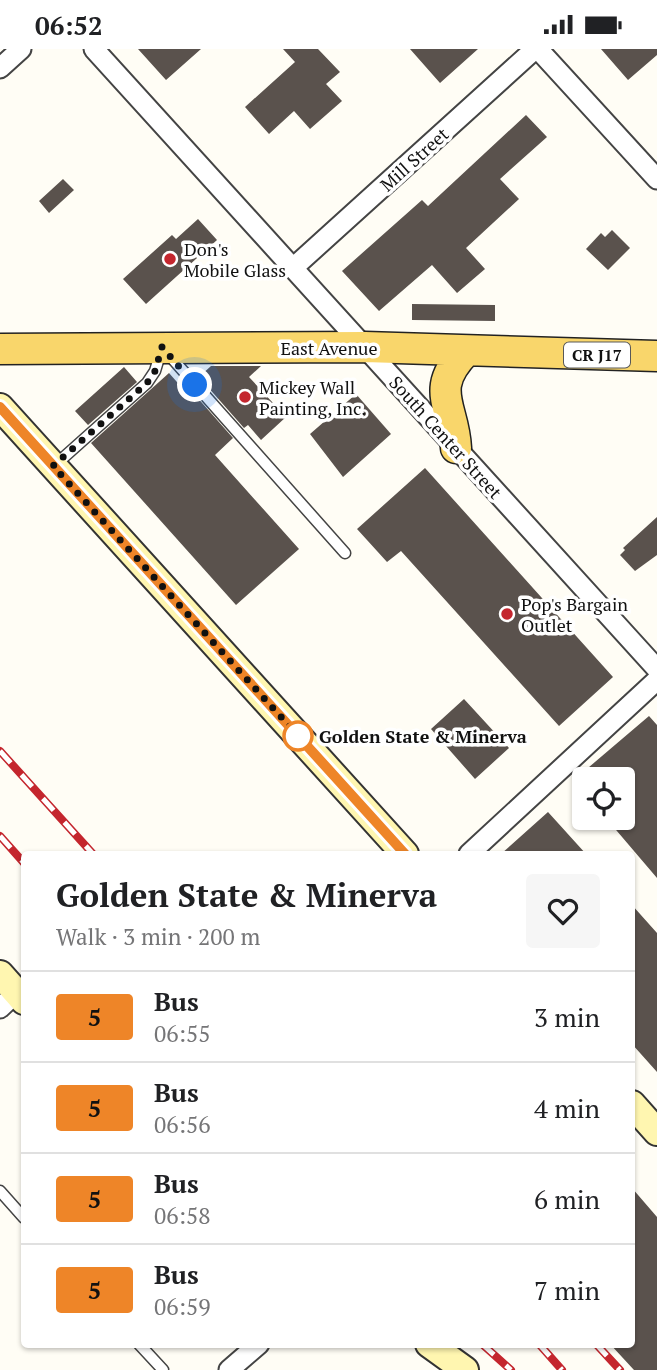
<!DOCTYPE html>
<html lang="en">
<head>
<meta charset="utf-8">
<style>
  body { margin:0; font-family:"PT Serif",serif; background:#f6f6f6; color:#202124; height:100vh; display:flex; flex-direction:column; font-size:26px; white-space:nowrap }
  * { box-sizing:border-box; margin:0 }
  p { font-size:23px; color:#757577 }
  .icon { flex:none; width:38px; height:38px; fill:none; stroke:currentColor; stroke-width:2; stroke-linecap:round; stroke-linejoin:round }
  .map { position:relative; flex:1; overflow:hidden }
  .side { position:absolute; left:21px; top:802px; width:614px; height:497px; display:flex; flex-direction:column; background:#fff; border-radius:7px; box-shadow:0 2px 5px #0004 }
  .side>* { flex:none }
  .badge { padding:0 14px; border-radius:5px; font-size:24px; line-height:46px }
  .buttons { position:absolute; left:572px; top:718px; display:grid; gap:14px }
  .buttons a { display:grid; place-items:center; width:63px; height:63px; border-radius:7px; background:#fff; box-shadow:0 2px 5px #0004; font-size:35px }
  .you { position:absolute; width:35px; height:35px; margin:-18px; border:5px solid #fff; border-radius:50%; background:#1a73e8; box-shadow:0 0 0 10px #1a73e833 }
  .map>.badge { position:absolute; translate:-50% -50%; box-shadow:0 0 0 4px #fff }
  .round { display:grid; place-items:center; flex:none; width:74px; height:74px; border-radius:7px; background:#f6f6f6 }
  .summary { display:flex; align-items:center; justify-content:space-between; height:119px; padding:0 35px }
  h1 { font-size:33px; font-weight:700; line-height:52px }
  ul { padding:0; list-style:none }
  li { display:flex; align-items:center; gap:21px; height:91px; padding:0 35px; border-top:2px solid #e0e0e0 }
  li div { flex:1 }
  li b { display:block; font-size:26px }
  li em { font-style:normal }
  li .badge { min-width:77px; font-weight:700; text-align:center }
  .status { display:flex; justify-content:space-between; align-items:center; height:49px; padding:0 35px; background:#fff; direction:ltr }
  .status svg { height:19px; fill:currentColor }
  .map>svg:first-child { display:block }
</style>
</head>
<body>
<div class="status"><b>06:52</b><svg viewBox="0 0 49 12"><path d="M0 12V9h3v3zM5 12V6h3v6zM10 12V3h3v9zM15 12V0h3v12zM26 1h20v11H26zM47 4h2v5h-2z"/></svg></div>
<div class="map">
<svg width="657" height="1321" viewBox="0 0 657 1321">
  <rect width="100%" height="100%" fill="#fffdf5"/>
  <path fill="#5a524d" d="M138,0H201L166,31Z
    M283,0H318L340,23L326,35L342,52L310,80L294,62L269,85L245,58L295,13Z
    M410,0H478L440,34Z
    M601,0H657V6L628,31Z
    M526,66L547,88L500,130L519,150L466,199L485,220L457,244L432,216L379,262L342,222L422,151L428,157Z
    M63,130L74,141L49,164L39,152Z
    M198,170L217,191L146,255L123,230L172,186L176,190Z
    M612,181L630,199L608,221L586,200L601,184L605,188Z
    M412,255L495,256V272L412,271Z
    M211,317H261L249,328L286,368L261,391L248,376L244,379L199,328Z
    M124,318L137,333L88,376L75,362Z
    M169,324L184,341L188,338L233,389L215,406L299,500L236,556L91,394Z
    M356,345L391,385L343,428L310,385Z
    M425,419L613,628L559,677L401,502L387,513L357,480Z
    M657,468V506L635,522L620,506L625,501L623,499Z
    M464,650L509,699L475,730L431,680Z
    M649,667L657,676V829L605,768H623V730H575Z
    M548,763L586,805H501Z
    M632,856L657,884V1023L632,995Z
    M632,1139L657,1168V1321H634L610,1295H632Z"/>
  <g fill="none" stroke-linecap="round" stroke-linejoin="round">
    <g stroke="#444" stroke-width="13">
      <path id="lane" d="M169,306L345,504
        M54,417L147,334L155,322L161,302
        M0,1142L24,1169
        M139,1295L163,1321"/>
    </g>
    <g stroke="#444" stroke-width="23">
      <path id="street" d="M94,0L657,620
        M538,0L657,130
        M0,19L21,0
        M293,219L535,0
        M469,805L657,631
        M0,959L17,943
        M229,1321L259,1295"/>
    </g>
    <g stroke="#333" stroke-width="30">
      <path id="secondary" d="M0,358L405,805
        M0,925L24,952
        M632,1055L657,1083
        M429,1295L465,1321"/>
    </g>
    <g stroke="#222" stroke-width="33">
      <path id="primary" d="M0,300L365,298L657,307
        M456,399C454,356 428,341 466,302"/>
    </g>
    <use href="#lane" stroke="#fff" stroke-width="10"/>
    <use href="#street" stroke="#fff" stroke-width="19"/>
    <use href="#secondary" stroke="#fff6b0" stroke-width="26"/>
    <use href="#primary" stroke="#f9d66b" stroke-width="30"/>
    <g stroke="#c4262e" stroke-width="8">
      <path id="rail" d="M0,702L93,805
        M0,787L24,814
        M482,1295L511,1321
        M539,1295L562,1321
        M596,1295L620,1321"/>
    </g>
    <use href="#rail" stroke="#fff" stroke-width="5" stroke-dasharray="16" stroke-linecap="butt"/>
  </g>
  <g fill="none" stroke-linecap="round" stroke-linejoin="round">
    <g stroke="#fff" stroke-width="16">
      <path id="line" d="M0,358L405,805"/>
    </g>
    <use href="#line" stroke="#ee8528" stroke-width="10"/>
    <path stroke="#111" stroke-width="7" stroke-dasharray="0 12.6" d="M195,336L162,298L155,322L147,334L53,417L303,692L298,687"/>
  </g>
  <g fill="#c4262e" stroke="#fff" stroke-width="2.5">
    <circle cx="170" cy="210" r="7"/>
    <circle cx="245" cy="348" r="7"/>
    <circle cx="507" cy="565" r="7"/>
  </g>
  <circle fill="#fff" stroke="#ee8528" stroke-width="3.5" cx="298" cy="687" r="14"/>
  <g text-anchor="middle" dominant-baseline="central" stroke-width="7" stroke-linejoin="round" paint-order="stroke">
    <rect fill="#fff" stroke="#585858" stroke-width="2" x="564" y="293.5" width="66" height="25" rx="5"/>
    <g font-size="16" font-weight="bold" fill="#111">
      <text x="597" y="306">CR J17</text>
    </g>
    <g font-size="18" fill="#111" stroke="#fff">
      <text transform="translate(414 110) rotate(-42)">Mill Street</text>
      <text x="329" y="299">East Avenue</text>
      <text transform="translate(446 388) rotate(48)">South Center Street</text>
    </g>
    <g font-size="18" fill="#111" stroke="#fff" text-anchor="start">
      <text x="184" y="200">Don's<tspan x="184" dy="21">Mobile Glass</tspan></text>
      <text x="259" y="338">Mickey Wall<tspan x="259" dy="21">Painting, Inc.</tspan></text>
      <text x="521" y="555">Pop's Bargain<tspan x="521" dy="21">Outlet</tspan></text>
    </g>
    <g font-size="18" font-weight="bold" fill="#111" stroke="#fff" text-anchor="start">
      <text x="319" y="687">Golden State &amp; Minerva</text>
    </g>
  </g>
</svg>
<div class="buttons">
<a><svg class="icon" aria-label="locate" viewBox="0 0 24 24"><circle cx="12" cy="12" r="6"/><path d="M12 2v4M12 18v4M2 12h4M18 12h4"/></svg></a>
</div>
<div class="you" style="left:195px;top:336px"></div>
<section class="side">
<div class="summary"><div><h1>Golden State &amp; Minerva</h1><p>Walk · 3 min · 200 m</p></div><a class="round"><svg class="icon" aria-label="heart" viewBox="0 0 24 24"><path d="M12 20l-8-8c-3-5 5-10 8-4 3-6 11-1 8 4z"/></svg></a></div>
<ul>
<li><span class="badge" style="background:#ee8528;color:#111">5</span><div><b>Bus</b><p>06:55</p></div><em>3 min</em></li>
<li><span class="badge" style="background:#ee8528;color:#111">5</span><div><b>Bus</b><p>06:56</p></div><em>4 min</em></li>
<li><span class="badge" style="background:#ee8528;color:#111">5</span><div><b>Bus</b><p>06:58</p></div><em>6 min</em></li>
<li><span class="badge" style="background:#ee8528;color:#111">5</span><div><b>Bus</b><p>06:59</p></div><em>7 min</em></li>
</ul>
</section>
</div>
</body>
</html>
